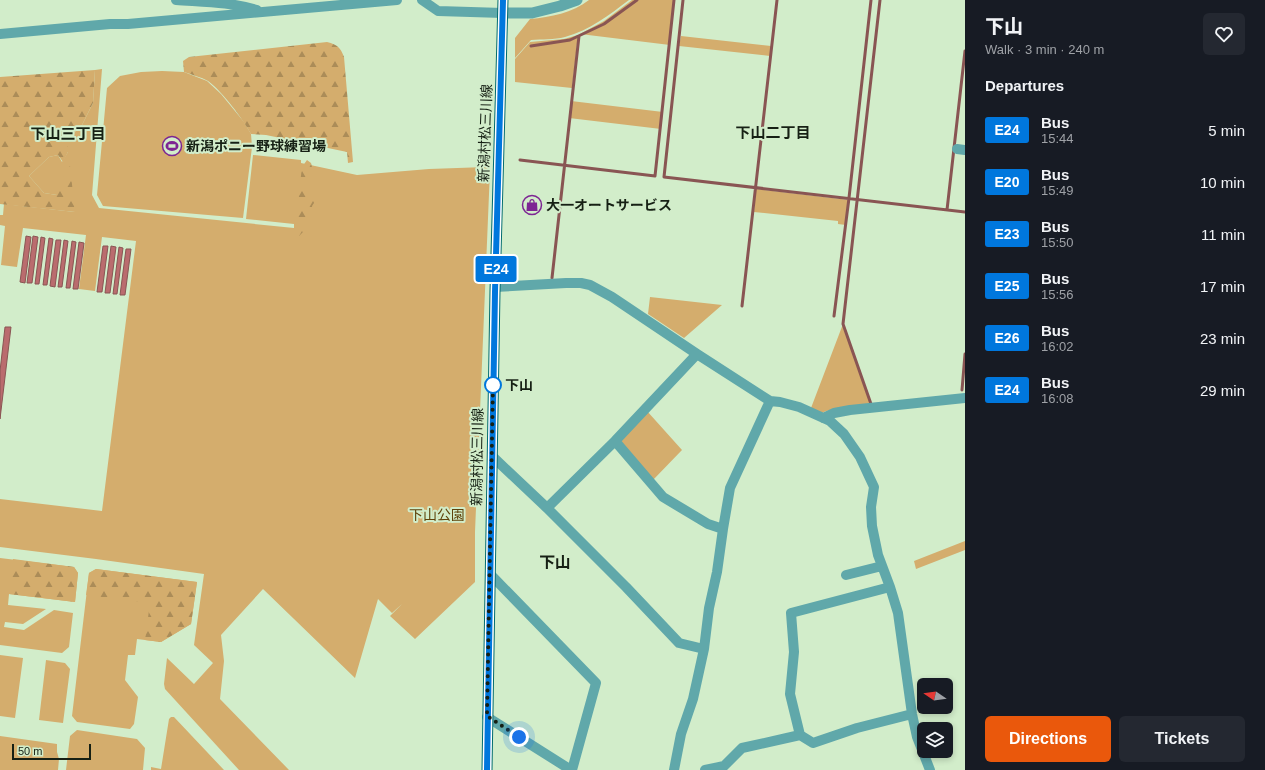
<!DOCTYPE html>
<html lang="en">
<head>
<meta charset="utf-8">
<style>
  body { margin:0; font-family:Arial,"Noto Sans JP",sans-serif; background:#242831; color:#f1f3f6; height:100vh; display:flex; flex-direction:column; font-size:15px; white-space:nowrap }
  * { box-sizing:border-box; margin:0 }
  p { font-size:13px; color:#9ea1a6 }
  .icon { flex:none; width:22px; height:22px; fill:none; stroke:currentColor; stroke-width:2; stroke-linecap:round; stroke-linejoin:round }
  .map { position:relative; flex:1; overflow:hidden }
  .side { display:flex; flex-direction:column; background:#171b24; width:300px }
  .side>* { flex:none }
  .badge { padding:0 8px; border-radius:3px; font-size:14px; line-height:26px }
  .needle { width:26px; rotate:283deg }
  .tools { position:absolute; left:917px; top:678px; display:grid; gap:8px }
  .tools a { display:grid; place-items:center; width:36px; height:36px; border-radius:6px; background:#171b24; box-shadow:0 2px 6px #0003; font-size:20px }
  .scale { position:absolute; left:12px; bottom:10px; width:79px; box-sizing:border-box; padding-left:4px; border:2px solid #162014; border-top:0; font-size:11px; line-height:14px; white-space:nowrap; color:#162014; -webkit-text-stroke:3px #d2edca; paint-order:stroke }
  .you { position:absolute; width:20px; height:20px; margin:-10px; border:3px solid #fff; border-radius:50%; background:#1a73e8; box-shadow:0 0 0 6px #1a73e833 }
  .map>.badge { position:absolute; translate:-50% -50%; box-shadow:0 0 0 2px #fff }
  h2 { padding:0 20px; font-size:15px; line-height:36px }
  .round { display:grid; place-items:center; flex:none; width:42px; height:42px; border-radius:6px; background:#242831 }
  .head { display:flex; align-items:center; justify-content:space-between; height:68px; padding:0 20px }
  h1 { font-size:19px; font-weight:800; line-height:30px }
  .cta { display:flex; gap:8px; margin-top:auto; padding:8px 20px }
  .cta a { flex:1; height:46px; border-radius:6px; background:#ea580c; color:#fff; font-size:16px; font-weight:800; line-height:46px; text-align:center }
  .cta a+a { background:#242831; color:#f1f3f6 }
  ul { padding:0; list-style:none }
  li { display:flex; align-items:center; gap:12px; height:52px; padding:0 20px }
  li div { flex:1 }
  li b { display:block; font-size:15px }
  li em { font-style:normal }
  li .badge { min-width:44px; font-weight:700; text-align:center }
  main { display:flex; flex:1; min-height:0 }
  .map>svg:first-child { display:block }
</style>
</head>
<body>
<main>
<div class="map">
<svg width="965" height="770" viewBox="0 0 965 770">
  <defs>
    <pattern id="forest-firs" width="22" height="20" patternUnits="userSpaceOnUse"><rect width="22" height="20" fill="#d4ad6d"/><path d="M5 1l3.5 6h-7zM16 11l3.5 6h-7z" fill="#ab8c58"/></pattern>
  </defs>
  <rect width="100%" height="100%" fill="#d2edca"/>
  <path fill="#d4ad6d" d="M589,0H629C609,15 590,30 565,37C554,40 542,39 531,40L515,58V38L530,19C551,17 572,13 589,0Z
    M632,0H674V4L670,45L580,34L604,21Z
    M578,35L572,88L515,82V59L530,42L564,39Z
    M681,36L771,46L770,56L679,46Z
    M102,69L92,195L99,208L294,228V224L246,219L253,155L301,160V163L357,175L429,169L486,167L490,170L475,532V582L415,639L390,616L402,604L392,613L378,599L355,678L263,589L221,635L224,661L220,699L289,770H239L165,689L164,684L167,658L194,684L213,663L194,645L204,574L96,559L0,547V499L102,511L136,241L102,237L95,291L79,289L86,235L23,228L17,267L1,265L5,226L0,225V215H3L4,204L75,212L57,195L44,193L29,176L49,157L58,155L62,162L68,152V139L82,125L93,103L95,70Z
    M162,71L184,72L207,81L221,94L244,122L251,134L252,147L243,218L103,206L97,195L107,88L120,76L141,72Z
    M571,101L663,112L661,129L569,118Z
    M756,189L849,200L846,225L838,224V221L754,212Z
    M650,297L722,305L684,338L648,314Z
    M843,324L871,404L826,411L822,413L811,408Z
    M647,411L682,450L653,480L618,441Z
    M965,541V550L916,569L914,561Z
    M0,558L74,567L78,573L75,602L9,594L8,605L46,609L23,624L5,622L4,627L24,630L54,610L73,613L69,647L62,653L0,645Z
    M96,569L197,582L191,624L161,642L137,639L135,655H128L125,680L138,697L134,724L130,729L77,722L72,716L89,573Z
    M0,655L23,658L15,718L0,716Z
    M46,660L65,663L70,669L63,723L39,720Z
    M171,717H174L224,770H151V767L161,769L169,719Z
    M77,730L137,739L145,748L143,770H66L70,736Z
    M0,736L57,744V752L59,759L58,770H0Z"/>
  <path fill="url(#forest-firs)" d="M327,42C338,45 340,47 344,57L353,162L348,163L347,152L266,135L251,134C242,118 223,92 208,81C201,77 192,75 184,72L183,61L189,57Z
    M95,70L93,103L82,125L68,139V152L63,162L58,155L49,157L29,176L44,193L57,195L58,187L70,166L75,212L0,204V77Z
    M307,160L311,163L313,172L311,176L305,178L303,183C306,190 313,193 316,200L312,206L313,217L305,224L303,232L299,236H296L295,228L302,167Z
    M13,559L74,567L78,573L75,602L9,594Z
    M96,569L197,582L191,624L161,642L145,640L150,603L86,595L89,573Z"/>
  <path fill="#ba6c6e" stroke="#895553" d="M26,236L31,237L25,283L20,282Z
    M33,236L38,237L32,283H27Z
    M41,237L45,238L39,284H35Z
    M49,238L53,239L47,285H43Z
    M56,240H61L55,287L50,286Z
    M64,240L68,241L62,287H58Z
    M72,241L76,242L70,288H66Z
    M79,242L84,243L78,289H73Z
    M103,246H108L102,292H97Z
    M111,246L116,247L110,293H105Z
    M119,247L123,248L117,294H113Z
    M126,249H131L125,295H120Z
    M5,327H11L0,419V371Z"/>
  <g fill="none" stroke-linecap="round" stroke-linejoin="round">
    <path stroke="#895553" stroke-width="3" d="M683,0L664,177L965,212
      M531,46L570,40L604,24L637,0
      M520,160L655,176L674,0
      M947,210L965,51
      M552,278L579,36
      M742,306L777,0
      M834,316L849,198L871,0
      M962,390L965,354
      M871,404L843,324L880,0"/>
    <path stroke="#60a8aa" stroke-width="10" d="M176,0C203,2 231,2 257,10
      M422,0L438,11L503,13
      M0,34L110,24H128L397,0
      M957,149L965,150
      M495,287L566,283H581L590,285L612,297L697,354L770,401L780,402L799,407L830,421L844,434L860,457L874,487L871,507L872,526L878,555L890,587L898,613L912,714L917,737L930,770
      M823,418L834,413L850,410L965,398
      M615,441L663,497L708,524L723,529
      M492,456L547,508L626,587L679,643L704,649
      M547,508L615,441L697,354
      M490,574L596,683L572,770
      M846,575L882,566
      M487,717L571,770
      M800,735L790,694L794,652L791,613L890,587
      M674,770L681,734L693,699L704,649L709,608L717,572L723,529L730,488L770,401
      M705,770L724,766L742,748L800,735L813,743L857,728L912,714"/>
    <path stroke="#60a8aa" stroke-width="11" d="M503,13H532L560,6L577,0"/>
    <path stroke="#006b6e" stroke-width="11" d="M487,770L495,291L503,0"/>
  </g>
  <g fill="none" stroke-linecap="round" stroke-linejoin="round">
    <g stroke="#fff" stroke-width="9">
      <path id="line" d="M487,770L495,292L503,0"/>
    </g>
    <use href="#line" stroke="#07d" stroke-width="6"/>
    <path stroke="#162014" stroke-width="4" stroke-dasharray="0 7.2" d="M493,385V383L487,716L519,737"/>
  </g>
  <defs>
    <g id="stadium-ring" transform="scale(1)"><circle r="9.5" fill="#d2edca" stroke="#7d2593" stroke-width="1.5"/><path d="M0-5a6.5 5 0 1 0 0 10a6.5 5 0 1 0 0-10ZM-3.5-1.8h7v3.6h-7Z" fill="#7d2593"/></g>
    <g id="shop-ring" transform="scale(1)"><circle r="9.5" fill="#d2edca" stroke="#7d2593" stroke-width="1.5"/><path d="M-5-2.5h2.3a2.7 3.5 0 0 1 5.4 0H5L5.5 6h-11ZM-1.5-2.5h3a1.5 2.3 0 0 0-3 0Z" fill="#7d2593"/></g>
  </defs>
  <g fill-rule="evenodd">
    <use href="#stadium-ring" x="172" y="146"/>
    <use href="#shop-ring" x="532" y="205"/>
  </g>
  <circle fill="#fff" stroke="#07d" stroke-width="2" cx="493" cy="385" r="8"/>
  <g text-anchor="middle" dominant-baseline="central" stroke-width="4" stroke-linejoin="round" paint-order="stroke">
    <g font-size="14" fill="#162014" stroke="#d2edca">
      <text transform="translate(485 133) rotate(-88)">新潟村松三川線</text>
      <text transform="translate(477 457) rotate(-89)">新潟村松三川線</text>
    </g>
    <g font-size="14" font-weight="bold" fill="#162014" stroke="#d2edca" text-anchor="start">
      <text x="186" y="146">新潟ポニー野球練習場</text>
      <text x="546" y="205">大一オートサービス</text>
    </g>
    <g font-size="14" font-weight="bold" fill="#162014" stroke="#d2edca" text-anchor="start">
      <text x="505" y="385">下山</text>
    </g>
    <g font-size="14" fill="#5f420a" stroke="#d2edca">
      <text x="437" y="515">下山公園</text>
    </g>
    <g font-size="15" font-weight="bold" fill="#162014" stroke="#d2edca">
      <text x="773" y="132">下山二丁目</text>
      <text x="68" y="133">下山三丁目</text>
    </g>
    <g font-size="16" font-weight="bold" fill="#162014" stroke="#d2edca">
      <text x="555" y="562">下山</text>
    </g>
  </g>
</svg>
<div class="tools">
<a><svg class="needle" viewBox="-14 -14 28 28"><path d="M0-13l5 13h-10z" fill="#e53935"/><path d="M0 13l5-13h-10z" fill="#9ea1a6"/></svg></a>
<a><svg class="icon" aria-label="layers" viewBox="0 0 24 24"><path d="M12 4l9 5-9 5-9-5zM3 14l9 5 9-5"/></svg></a>
</div>
<div class="scale">50 m</div>
<div class="you" style="left:519px;top:737px"></div>
<b class="badge" style="left:496px;top:269px;background:#07d;color:#fff">E24</b>
</div>
<section class="side">
<div class="head"><div><h1>下山</h1><p>Walk · 3 min · 240 m</p></div><a class="round"><svg class="icon" aria-label="heart" viewBox="0 0 24 24"><path d="M12 20l-8-8c-3-5 5-10 8-4 3-6 11-1 8 4z"/></svg></a></div>
<h2>Departures</h2>
<ul>
<li><span class="badge" style="background:#07d;color:#fff">E24</span><div><b>Bus</b><p>15:44</p></div><em>5 min</em></li>
<li><span class="badge" style="background:#07d;color:#fff">E20</span><div><b>Bus</b><p>15:49</p></div><em>10 min</em></li>
<li><span class="badge" style="background:#07d;color:#fff">E23</span><div><b>Bus</b><p>15:50</p></div><em>11 min</em></li>
<li><span class="badge" style="background:#07d;color:#fff">E25</span><div><b>Bus</b><p>15:56</p></div><em>17 min</em></li>
<li><span class="badge" style="background:#07d;color:#fff">E26</span><div><b>Bus</b><p>16:02</p></div><em>23 min</em></li>
<li><span class="badge" style="background:#07d;color:#fff">E24</span><div><b>Bus</b><p>16:08</p></div><em>29 min</em></li>
</ul>
<div class="cta"><a>Directions</a><a>Tickets</a></div>
</section>
</main>
</body>
</html>
